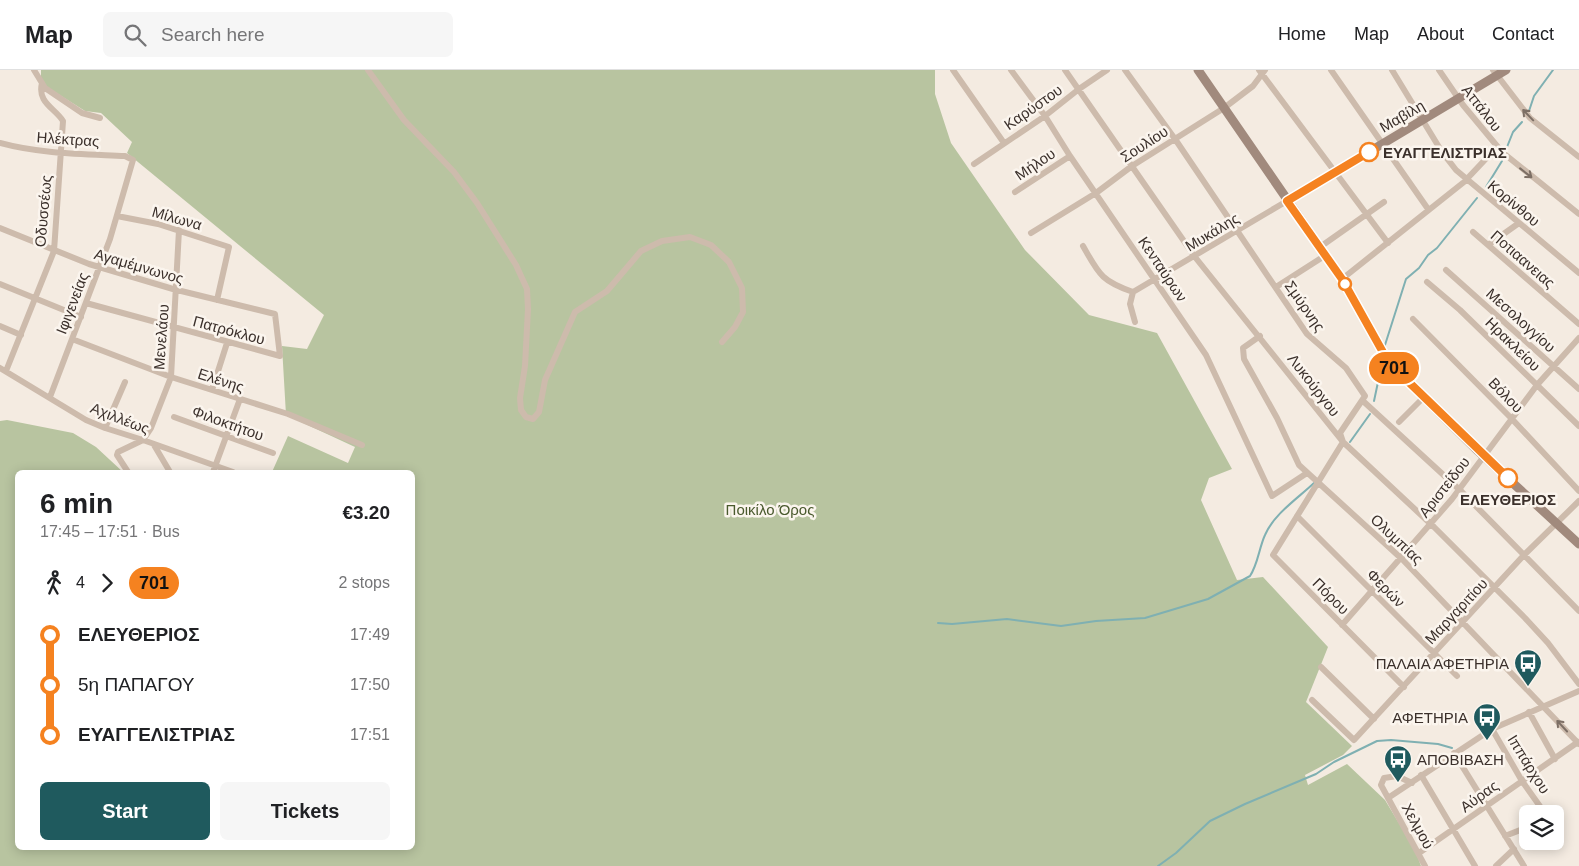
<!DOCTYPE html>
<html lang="en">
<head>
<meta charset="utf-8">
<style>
  body { margin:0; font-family:Arial,sans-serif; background:#f6f6f6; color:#202124; height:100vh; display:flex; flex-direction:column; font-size:19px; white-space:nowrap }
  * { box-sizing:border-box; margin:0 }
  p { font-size:16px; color:#757577 }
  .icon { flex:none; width:28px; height:28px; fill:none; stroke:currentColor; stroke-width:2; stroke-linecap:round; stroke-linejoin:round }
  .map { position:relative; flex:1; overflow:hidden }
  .panel { position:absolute; left:15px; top:400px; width:400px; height:380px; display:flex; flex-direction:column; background:#fff; border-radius:8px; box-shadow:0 2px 12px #0003 }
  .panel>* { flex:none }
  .badge { padding:0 10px; border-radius:16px; font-size:18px; line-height:32px }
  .fabs { position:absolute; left:1519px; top:735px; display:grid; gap:10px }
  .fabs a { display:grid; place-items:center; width:45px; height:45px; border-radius:8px; background:#fff; box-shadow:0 2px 12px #0003; font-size:25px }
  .map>.badge { position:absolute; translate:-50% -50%; box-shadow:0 0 0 2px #fff }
  .legs { display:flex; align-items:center; gap:8px; height:55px; padding:0 25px; font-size:16px }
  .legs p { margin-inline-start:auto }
  .summary { display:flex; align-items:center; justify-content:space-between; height:85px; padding:0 25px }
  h1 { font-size:28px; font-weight:700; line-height:38px }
  .action { display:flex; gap:10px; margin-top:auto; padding:10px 25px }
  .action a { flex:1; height:58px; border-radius:8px; background:#1f5a5e; color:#fff; font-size:20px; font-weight:700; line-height:58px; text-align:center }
  .action a+a { background:#f6f6f6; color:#202124 }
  ul { padding:0 25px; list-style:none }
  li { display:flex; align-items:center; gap:18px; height:50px; font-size:19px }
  li i { display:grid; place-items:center; width:8px; height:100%; margin:0 6px; background:currentColor }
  li i::after { content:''; width:12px; height:12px; margin:-6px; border:4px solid; border-radius:50%; background:#fff }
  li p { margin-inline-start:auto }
  li:first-child i { background:linear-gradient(#0000 50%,currentColor 0) }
  li:last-child i { background:linear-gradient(currentColor 50%,#0000 0) }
  header { display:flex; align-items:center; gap:30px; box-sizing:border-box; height:70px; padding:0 25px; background:#fff; border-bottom:1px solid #e0e0e0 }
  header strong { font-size:24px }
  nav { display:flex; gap:28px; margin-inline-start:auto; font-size:18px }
  .search { width:350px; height:45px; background:#f6f6f6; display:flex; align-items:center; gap:12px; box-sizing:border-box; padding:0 18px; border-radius:8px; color:#757577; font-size:19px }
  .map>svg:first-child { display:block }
</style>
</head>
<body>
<header>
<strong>Map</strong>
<div class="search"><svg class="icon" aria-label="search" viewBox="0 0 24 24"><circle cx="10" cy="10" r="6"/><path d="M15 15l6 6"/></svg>Search here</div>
<nav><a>Home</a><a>Map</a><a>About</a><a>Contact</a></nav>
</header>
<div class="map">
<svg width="1579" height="796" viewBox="0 0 1579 796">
  <rect width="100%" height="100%" fill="#f4ebe1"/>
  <path fill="#b8c4a0" d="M41,0H935V24L951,73L1025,180L1089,245L1157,263L1232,399L1209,408L1201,430L1237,510L1263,507L1328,577L1306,632L1352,676L1343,685L1305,705L1308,715L1347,694L1385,730L1415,780L1421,796H0V351L7,350L73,363L96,377L123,402H18V778H412V402H272L288,366L348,393L355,377L286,345L282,276L307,279L324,245L127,83L132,72L101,43L85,41L47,17L41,9Z"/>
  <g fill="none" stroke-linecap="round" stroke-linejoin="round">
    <path stroke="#7fb0b2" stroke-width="2" d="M1529,41L1534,26L1553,0
      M1507,77L1513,62L1522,52
      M1486,117L1502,91
      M1385,275L1406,209L1419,198L1428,185L1437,178L1477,128
      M1374,331L1381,298
      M1350,372L1370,344
      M938,553L952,554L1007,549L1061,556L1096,551L1145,548L1208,529L1250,506C1258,494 1259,478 1265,465C1274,444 1297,429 1314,413
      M1158,796L1176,783L1210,751L1245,734L1316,704L1334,692L1377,671L1391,670L1438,674L1452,678"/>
    <path stroke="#cdbbac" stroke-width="6" d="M34,0L45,18L82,43L100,48
      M368,0L404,50L454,102L477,133L516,195L527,219L528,239L525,296L520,328L521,340L526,347L533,349L539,342L545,310L575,242L607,221L641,181L662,171L690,167L711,175L729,192L742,218L743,242L735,257L722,272
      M953,0L1004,73
      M1011,0L1045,46L1070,86L1206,285L1272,426L1307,403
      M1065,0L1195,187L1343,372L1434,457L1525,548L1548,573L1579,614
      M1125,0L1175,69L1307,264L1346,298L1365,326L1340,363L1343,372L1273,485L1404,617
      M1259,0L1388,173
      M1331,0L1428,139
      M1392,0L1442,82L1456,100L1579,203
      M1439,0L1463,35L1502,82L1579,144
      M1493,0L1530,48L1579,87
      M0,73C40,84 83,84 125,86L133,90L110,169L50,327
      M974,94L1045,46L1079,19L1107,0
      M1015,122L1070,86
      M117,146L158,154L229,177L217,230
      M0,158L89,194L173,219L275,244L280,286L86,233
      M1473,162L1579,254
      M1031,163L1096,123L1132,96L1224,38L1253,16L1265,0
      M1488,175L1519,153
      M1083,176C1099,204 1101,211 1133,222L1287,131
      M1320,177L1384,132
      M1446,200L1579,319
      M1342,209L1464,112L1497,77
      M1427,212L1460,240L1579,356
      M0,214L81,247
      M1276,217L1326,185
      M1133,222L1130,234L1135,252
      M1413,249L1512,349L1579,421
      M0,256L21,265
      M1260,266L1243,278L1244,289L1277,348L1299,395L1403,490L1579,674
      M72,269L171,307L288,344L362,375
      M0,298L86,350L105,358L143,370L233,402
      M6,301L54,181L63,51C55,38 37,33 42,13
      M212,320L227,273
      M1363,331L1462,422L1579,541
      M174,347L273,383
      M1399,352L1424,327
      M105,358L125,312
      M154,375L170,402
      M128,402L117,385L118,382L143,370L151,358L171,307L179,160
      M213,402L240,329
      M1297,446L1457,606
      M1342,555L1452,429L1537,315L1579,268
      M1321,597L1374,649
      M1312,630L1354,670L1524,485L1579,431
      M1529,642L1555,689
      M1492,659L1522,711L1544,742V744
      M1454,683L1524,796
      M1421,705L1475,796
      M1412,713L1397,706L1384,708L1381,715L1425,796
      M1388,728L1492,659L1579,621
      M1505,766L1528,757
      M1419,783L1578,672
      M1496,796L1514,779"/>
    <path stroke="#a18a7d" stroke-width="9" d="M1198,0L1342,209L1389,293L1478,381L1579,474
      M1287,131L1506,0"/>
  </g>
  <defs><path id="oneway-shaft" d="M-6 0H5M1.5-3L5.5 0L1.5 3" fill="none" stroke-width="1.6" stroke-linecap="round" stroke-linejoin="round" transform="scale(1.25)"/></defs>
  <g stroke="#7d6f65">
    <use href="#oneway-shaft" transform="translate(1528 45) rotate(-134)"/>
    <use href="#oneway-shaft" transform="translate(1526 103) rotate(38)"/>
    <use href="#oneway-shaft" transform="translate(1562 656) rotate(-133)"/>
  </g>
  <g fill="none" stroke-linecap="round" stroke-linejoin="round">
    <g stroke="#fff" stroke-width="11">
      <path id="line-1" d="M1369,82L1287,131L1342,209L1389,293L1508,408"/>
    </g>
    <use href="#line-1" stroke="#f58220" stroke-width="8"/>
  </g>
  <defs>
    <g id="bus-pin" transform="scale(1.4375)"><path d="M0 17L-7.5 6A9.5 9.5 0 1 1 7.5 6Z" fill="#1f5a5e" stroke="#fbf5ee"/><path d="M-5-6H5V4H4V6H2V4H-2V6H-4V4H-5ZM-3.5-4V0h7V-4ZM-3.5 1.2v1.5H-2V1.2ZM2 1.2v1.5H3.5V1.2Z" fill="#fff"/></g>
  </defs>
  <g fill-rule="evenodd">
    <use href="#bus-pin" x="1528" y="593"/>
    <use href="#bus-pin" x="1487" y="647"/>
    <use href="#bus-pin" x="1398" y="689"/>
  </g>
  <g fill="#fff" stroke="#f58220" stroke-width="2.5">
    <circle cx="1369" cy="82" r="9"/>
    <circle cx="1345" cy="214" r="6"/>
    <circle cx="1508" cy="408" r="9"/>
  </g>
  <g text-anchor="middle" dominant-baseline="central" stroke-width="5" stroke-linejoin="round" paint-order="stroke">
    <g font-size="15" fill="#3b302b" stroke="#fbf5ee">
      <text transform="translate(1033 37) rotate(-35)">Καρύστου</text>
      <text transform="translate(1482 38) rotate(52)">Αττάλου</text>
      <text transform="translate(1402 46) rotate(-30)">Μαβίλη</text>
      <text transform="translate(68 69) rotate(4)">Ηλέκτρας</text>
      <text transform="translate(1144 74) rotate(-33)">Σουλίου</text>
      <text transform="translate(1035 94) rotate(-34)">Μήλου</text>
      <text transform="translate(1514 133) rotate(40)">Κορίνθου</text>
      <text transform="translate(43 141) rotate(-85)">Οδυσσέως</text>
      <text transform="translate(177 148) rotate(16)">Μίλωνα</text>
      <text transform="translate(1212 162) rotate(-31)">Μυκάλης</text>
      <text transform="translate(1523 189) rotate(41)">Ποτιαανειας</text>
      <text transform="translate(139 196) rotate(16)">Αγαμέμνωνος</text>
      <text transform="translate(1163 199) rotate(56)">Κενταύρων</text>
      <text transform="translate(72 233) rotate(-69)">Ιφιγενείας</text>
      <text transform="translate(1305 236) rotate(55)">Σμύρνης</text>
      <text transform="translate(1521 250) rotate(42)">Μεσολογγίου</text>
      <text transform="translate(229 260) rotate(15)">Πατρόκλου</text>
      <text transform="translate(161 267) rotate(-86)">Μενελάου</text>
      <text transform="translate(1513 274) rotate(44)">Ηρακλείου</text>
      <text transform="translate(221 310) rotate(18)">Ελένης</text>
      <text transform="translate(1314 315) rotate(52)">Λυκούργου</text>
      <text transform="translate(1506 325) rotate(46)">Βόλου</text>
      <text transform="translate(120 348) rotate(21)">Αχιλλέως</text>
      <text transform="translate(228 353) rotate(20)">Φιλοκτήτου</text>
      <text transform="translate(1444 417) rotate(-52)">Αριστείδου</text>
      <text transform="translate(1397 469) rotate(43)">Ολυμπίας</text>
      <text transform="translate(1386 518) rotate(45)">Φερών</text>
      <text transform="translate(1331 526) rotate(45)">Πόρου</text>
      <text transform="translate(1456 541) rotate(-47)">Μαργαριτίου</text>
      <text transform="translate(1529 694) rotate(58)">Ιππάρχου</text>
      <text transform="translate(1479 726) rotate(-36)">Αύρας</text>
      <text transform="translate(1418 756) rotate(61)">Χελμού</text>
    </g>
    <g font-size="15" font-weight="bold" fill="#3b302b" stroke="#fbf5ee" text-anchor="start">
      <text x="1383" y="82">ΕΥΑΓΓΕΛΙΣΤΡΙΑΣ</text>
      <text x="1508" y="429" text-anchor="middle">ΕΛΕΥΘΕΡΙΟΣ</text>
    </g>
    <g font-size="15" fill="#4a5a2e" stroke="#fbf5ee">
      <text x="770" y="439">Ποικίλο Όρος</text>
    </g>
    <g font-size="15" fill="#3b302b" stroke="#fbf5ee" text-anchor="end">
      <text x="1509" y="593">ΠΑΛΑΙΑ ΑΦΕΤΗΡΙΑ</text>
      <text x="1468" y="647">ΑΦΕΤΗΡΙΑ</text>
      <text x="1417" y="689" text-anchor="start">ΑΠΟΒΙΒΑΣΗ</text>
    </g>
  </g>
</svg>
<div class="fabs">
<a><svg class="icon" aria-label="layers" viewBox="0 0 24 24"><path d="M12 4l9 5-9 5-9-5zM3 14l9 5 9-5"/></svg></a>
</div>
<b class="badge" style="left:1394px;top:298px;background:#f58220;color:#111">701</b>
<section class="panel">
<div class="summary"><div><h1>6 min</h1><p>17:45 – 17:51 · Bus</p></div><b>€3.20</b></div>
<div class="legs"><svg class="icon" aria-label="walk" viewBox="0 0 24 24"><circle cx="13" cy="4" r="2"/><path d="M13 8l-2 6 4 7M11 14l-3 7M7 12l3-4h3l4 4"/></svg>4<svg class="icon" aria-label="forward" viewBox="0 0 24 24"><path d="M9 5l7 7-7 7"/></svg><b class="badge" style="background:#f58220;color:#111">701</b><p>2 stops</p></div>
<ul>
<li><i style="color:#f58220"></i><b>ΕΛΕΥΘΕΡΙΟΣ</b><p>17:49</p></li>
<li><i style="color:#f58220"></i><span>5η ΠΑΠΑΓΟΥ</span><p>17:50</p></li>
<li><i style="color:#f58220"></i><b>ΕΥΑΓΓΕΛΙΣΤΡΙΑΣ</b><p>17:51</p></li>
</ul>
<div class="action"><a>Start</a><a>Tickets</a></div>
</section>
</div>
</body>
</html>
